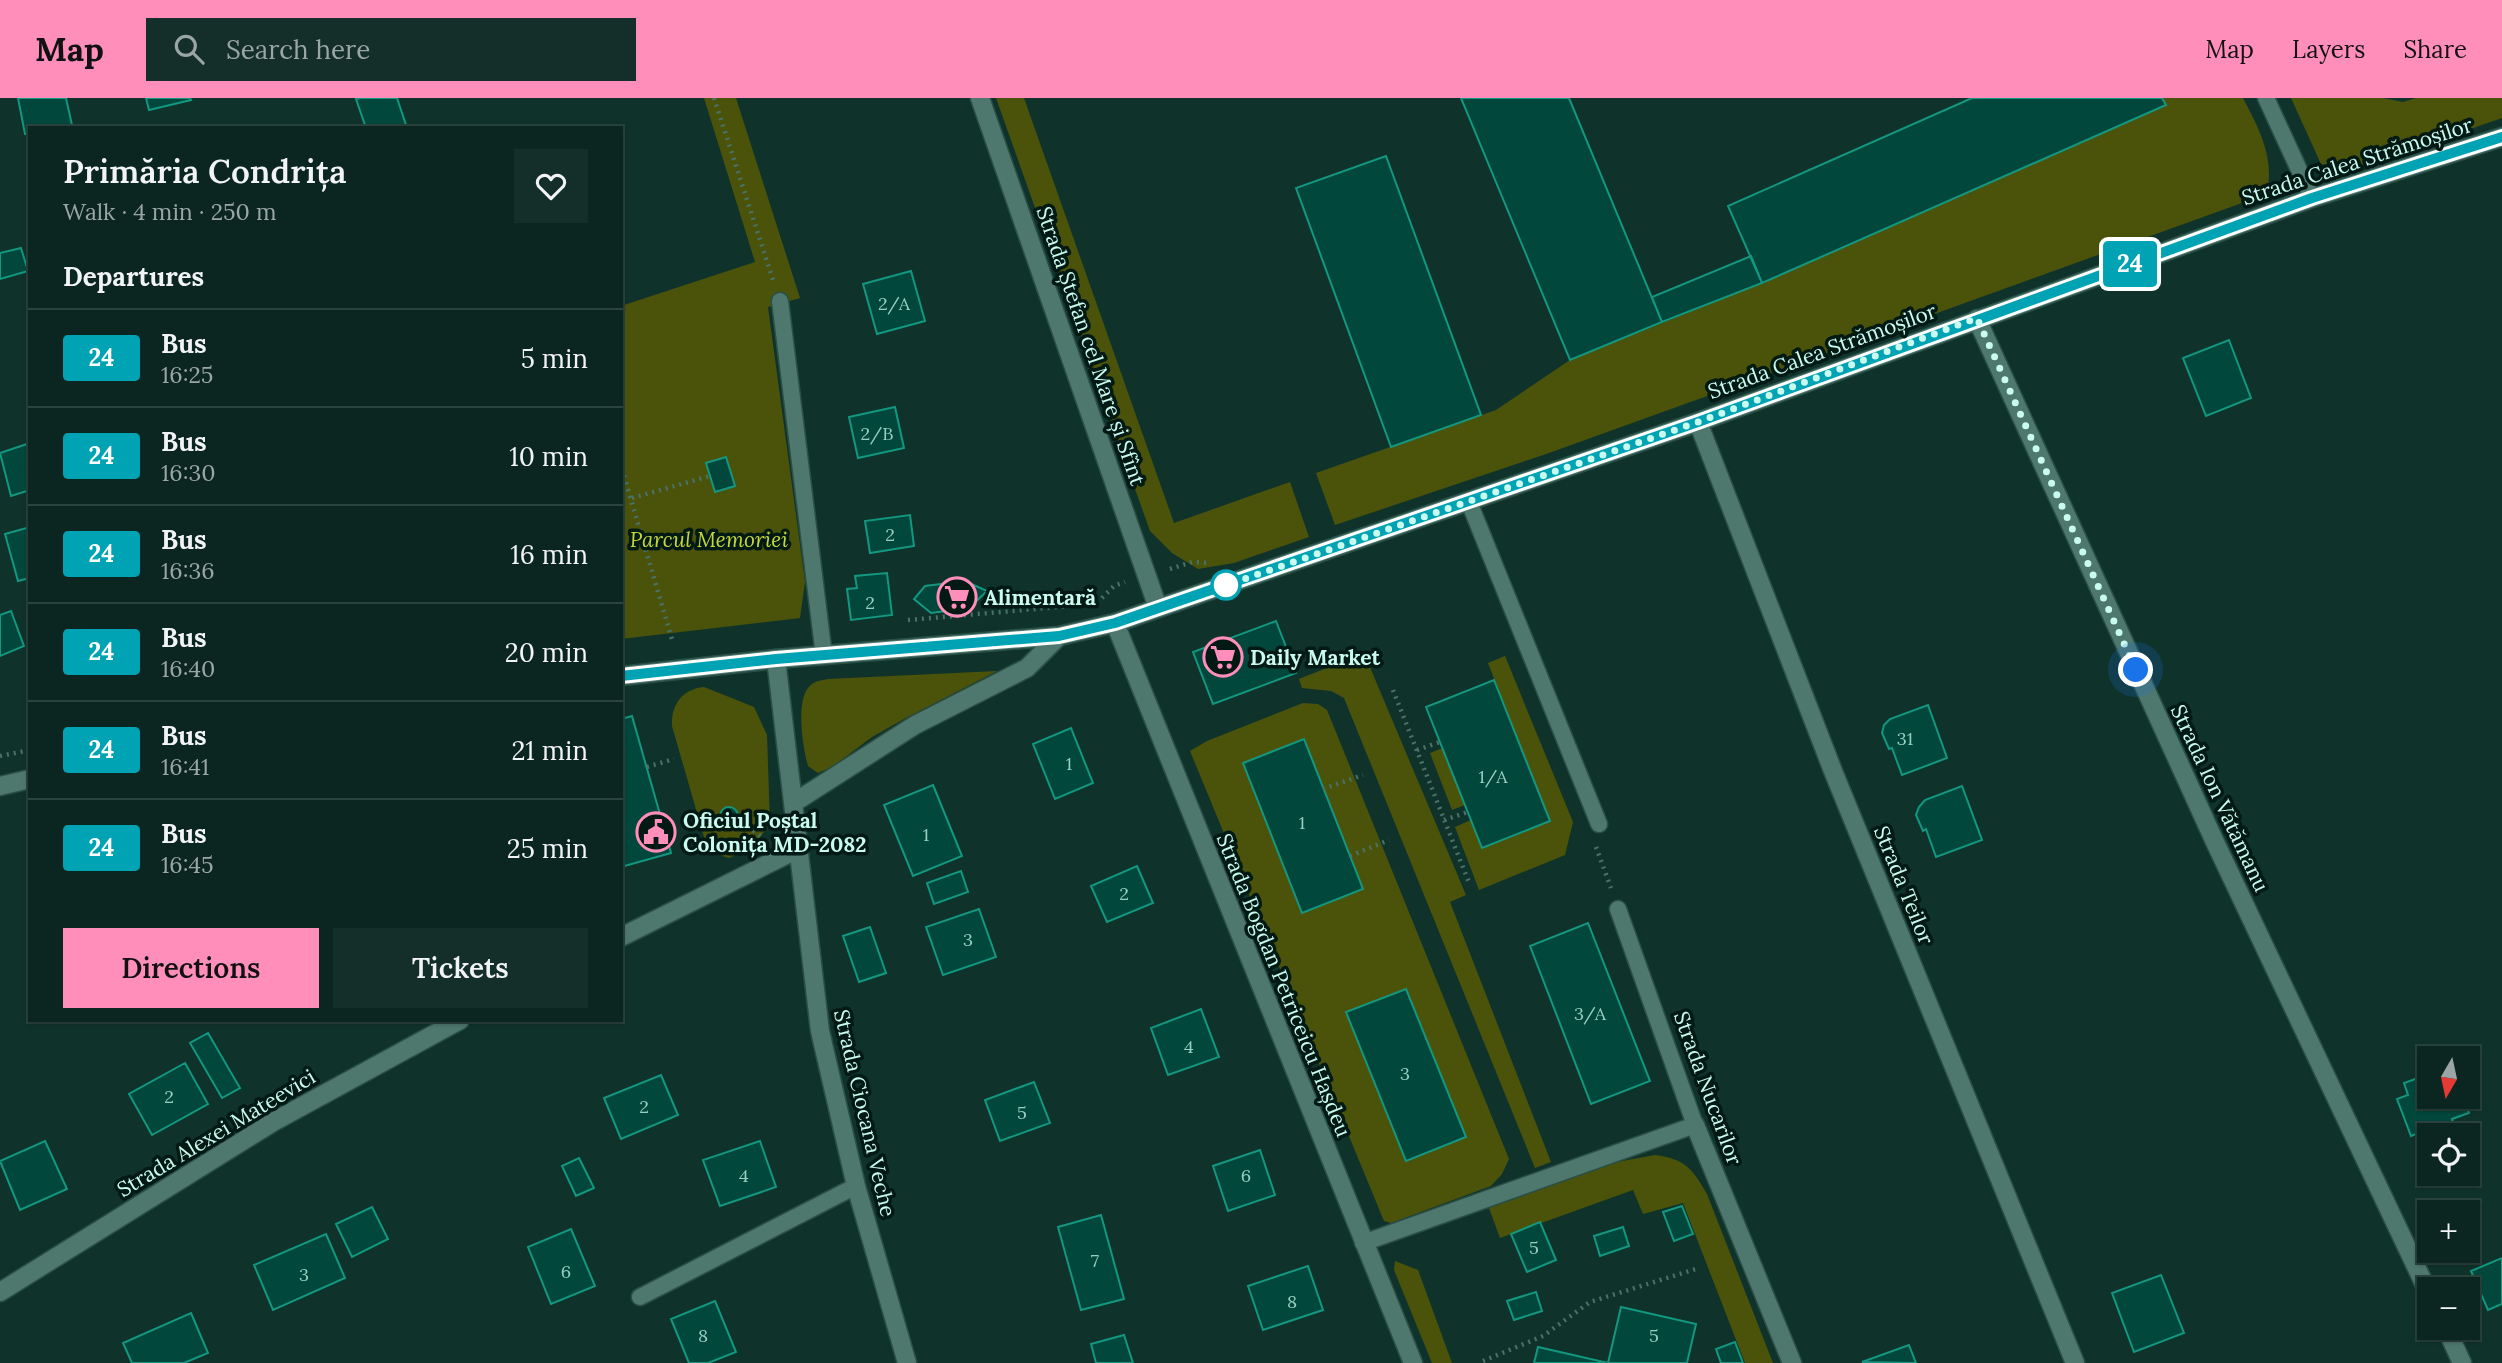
<!DOCTYPE html>
<html lang="en">
<head>
<meta charset="utf-8">
<style>
  body { margin:0; font-family:Lora,serif; background:#142e29; color:#f1f3f6; height:100vh; display:flex; flex-direction:column; font-size:26px; white-space:nowrap }
  * { box-sizing:border-box; margin:0 }
  p { font-size:23px; color:#9aa5a5 }
  .icon { flex:none; width:38px; height:38px; fill:none; stroke:currentColor; stroke-width:2; stroke-linecap:round; stroke-linejoin:round }
  .map { position:relative; flex:1; overflow:hidden }
  .side { position:absolute; left:28px; top:28px; width:595px; height:896px; display:flex; flex-direction:column; background:#0b2620; border-radius:0px; box-shadow:0 2px 5px #0004,0 0 0 2px #2b433e }
  .side>* { flex:none }
  .badge { padding:0 14px; border-radius:5px; font-size:24px; line-height:46px }
  .needle { width:46px; rotate:189deg }
  .controls { position:absolute; left:2417px; top:948px; display:grid; gap:14px }
  .controls a { display:grid; place-items:center; width:63px; height:63px; border-radius:0px; background:#0b2620; box-shadow:0 2px 5px #0004,0 0 0 2px #2b433e; font-size:35px }
  .you { position:absolute; width:35px; height:35px; margin:-18px; border:5px solid #fff; border-radius:50%; background:#1a73e8; box-shadow:0 0 0 10px #1a73e833 }
  .map>.badge { position:absolute; translate:-50% -50%; box-shadow:0 0 0 4px #fff }
  h2 { padding:0 35px; font-size:26px; line-height:63px }
  .round { display:grid; place-items:center; flex:none; width:74px; height:74px; border-radius:0px; background:#142e29 }
  .head { display:flex; align-items:center; justify-content:space-between; height:119px; padding:0 35px }
  h1 { font-size:33px; font-weight:600; line-height:52px }
  .primary-button { display:flex; gap:14px; margin-top:auto; padding:14px 35px }
  .primary-button a { flex:1; height:80px; border-radius:0px; background:#ff8eba; color:#111; font-size:28px; font-weight:600; line-height:80px; text-align:center }
  .primary-button a+a { background:#142e29; color:#f1f3f6 }
  ul { padding:0; list-style:none }
  li { display:flex; align-items:center; gap:21px; height:98px; padding:0 35px; border-top:2px solid #2b433e }
  li div { flex:1 }
  li b { display:block; font-size:26px }
  li em { font-style:normal }
  li .badge { min-width:77px; font-weight:700; text-align:center }
  header { display:flex; align-items:center; gap:42px; box-sizing:border-box; height:98px; padding:0 35px; background:#ff8eba; color:#111 }
  header strong { font-size:33px }
  nav { display:flex; gap:38px; margin-inline-start:auto; font-size:24px }
  .search { width:490px; height:63px; background:#142e29; display:flex; align-items:center; gap:18px; box-sizing:border-box; padding:0 24px; border-radius:0px; color:#9aa5a5; font-size:26px }
  .map>svg:first-child { display:block }
</style>
</head>
<body>
<header>
<strong>Map</strong>
<div class="search"><svg class="icon" aria-label="search" viewBox="0 0 24 24"><circle cx="10" cy="10" r="6"/><path d="M15 15l6 6"/></svg>Search here</div>
<nav><a>Map</a><a>Layers</a><a>Share</a></nav>
</header>
<div class="map">
<svg width="2502" height="1265" viewBox="0 0 2502 1265">
  <rect width="100%" height="100%" fill="#0f332b"/>
  <path fill="#4b530b" d="M704,0H736L800,200L768,209L805,484L800,520L621,541V208L755,164Z
    M996,0H1024L1174,425L1290,384L1309,439L1234,465L1198,471L1172,455L1150,433Z
    M2162,0H2243C2258,29 2273,56 2268,88L2253,101L1549,355L1335,427L1316,375L1496,312L1570,262L1762,185L2165,8Z
    M2291,0H2383L2403,4L2416,0H2502V20L2352,72L2321,66Z
    M1364,555L1466,797L1450,804L1551,1064L1535,1070L1344,600L1331,593L1302,590L1299,581Z
    M1505,558L1573,724L1565,757L1479,792L1455,729L1471,722L1483,750L1550,723L1488,565Z
    M997,573L904,621L872,639L832,669L818,675L808,668C803,650 794,598 812,586C816,583 823,582 828,581Z
    M704,589L754,609L767,637L770,726L752,750L729,760L713,755L706,746L672,628C671,607 682,591 704,589Z
    M1303,605L1318,606L1327,612L1509,1061L1502,1076L1491,1088L1391,1125L1384,1123L1190,653L1207,643Z
    M1443,650L1465,707L1452,712L1430,655Z
    M1655,1057C1685,1061 1692,1070 1707,1096L1773,1265H1745L1683,1105L1643,1116L1633,1092L1500,1140L1489,1110L1606,1066Z
    M1395,1163L1418,1172L1452,1265H1432L1394,1172Z"/>
  <path fill="#01473b" stroke="#139780" stroke-width="2" d="M18,0H66L72,27L30,30V36H25Z
    M146,0H190L191,2L149,12Z
    M361,0H397L407,30H366L356,1Z
    M1461,0H1569L1662,224L1570,262Z
    M1972,0H2162L2166,7L1762,185L1728,108Z
    M1386,58L1481,317L1391,349L1296,90Z
    M21,150L28,173L0,181V155Z
    M1751,158L1762,185L1662,224L1652,199Z
    M911,173L925,223L877,236L863,186Z
    M2229,242L2251,300L2206,318L2183,260Z
    M895,309L904,350L858,360L849,319Z
    M30,345V392L11,398L0,355Z
    M726,359L735,388L715,394L706,365Z
    M910,417L914,448L870,455L865,423Z
    M30,429V480L18,483L5,436Z
    M887,475L892,517L851,522L847,491L857,490L855,478Z
    M965,483L987,493L969,510L931,515L914,501L925,488Z
    M11,513L24,548L0,558V517Z
    M1276,523L1296,575L1213,606L1193,554Z
    M1494,582L1550,723L1482,750L1426,609Z
    M1928,607L1947,660L1902,677L1892,650L1889,651L1882,635L1884,627L1890,621Z
    M632,618L671,755L621,769V621Z
    M1071,630L1093,685L1055,701L1033,646Z
    M1304,641L1363,791L1302,815L1243,665Z
    M933,687L962,758L913,778L884,707Z
    M1962,688L1982,742L1936,759L1926,731L1923,733L1916,717L1919,709L1925,702Z
    M720 718a9 9 0 1 1 18 0a9 9 0 1 1-18 0Z
    M1137,768L1153,805L1107,824L1091,788Z
    M961,773L968,794L934,806L927,785Z
    M979,811L996,859L943,877L926,829Z
    M1588,825L1650,983L1591,1006L1530,848Z
    M870,829L886,875L859,884L843,838Z
    M1406,891L1466,1039L1406,1063L1346,914Z
    M1201,911L1219,959L1168,977L1151,930Z
    M208,935L240,990L222,1000L190,945Z
    M185,965L208,1006L152,1037L129,996Z
    M2429,976V999H2463L2469,1015L2452,1021L2457,1038H2429V1049L2425,1050L2419,1035L2411,1038L2397,1001L2408,997L2404,985Z
    M661,977L678,1017L621,1041L604,1000Z
    M1034,984L1050,1025L1000,1043L985,1002Z
    M45,1043L67,1091L20,1112L0,1063Z
    M760,1043L776,1089L720,1108L703,1062Z
    M1260,1052L1275,1097L1228,1113L1213,1068Z
    M579,1060L594,1090L576,1098L562,1068Z
    M1682,1108L1693,1136L1674,1143L1663,1114Z
    M372,1109L388,1141L352,1159L336,1126Z
    M1101,1117L1124,1201L1081,1212L1058,1129Z
    M1540,1124L1556,1162L1527,1174L1511,1136Z
    M1623,1129L1629,1148L1600,1158L1594,1138Z
    M571,1131L595,1188L551,1206L528,1149Z
    M326,1136L345,1180L273,1212L254,1167Z
    M2502,1160V1206L2488,1212L2471,1173Z
    M1308,1168L1323,1212L1263,1232L1248,1188Z
    M2161,1177L2184,1235L2134,1254L2112,1195Z
    M1536,1194L1542,1213L1514,1222L1507,1203Z
    M715,1203L736,1254L708,1265H689L671,1221Z
    M1621,1209L1696,1226L1687,1265H1534L1538,1249L1608,1265Z
    M191,1215L208,1255L184,1265H132L123,1245Z
    M1124,1237L1133,1265H1096L1091,1246Z
    M1735,1244L1743,1265H1721L1716,1251Z
    M1909,1247L1916,1265L1862,1264Z"/>
  <g fill="none" stroke-linecap="round" stroke-linejoin="round">
    <g stroke="#294f46" stroke-width="19">
      <path id="service" d="M2266,0L2312,100
        M780,203L824,558
        M1469,404L1599,726
        M1363,1145L1695,1027L1618,811
        M640,1199L856,1088"/>
    </g>
    <g stroke="#294f46" stroke-width="21">
      <path id="minor" d="M980,0L1158,510
        M1977,221L2214,742L2429,1196
        M1698,324L1833,673L2075,1265
        M1115,525L1413,1265
        M776,561L820,933L856,1088L907,1265
        M795,704L915,627L1027,570L1059,538
        M621,839L800,750
        M1695,1027L1792,1265
        M0,1194L273,1024L460,922
        M2446,1230L2462,1265"/>
    </g>
    <g stroke="#294f46" stroke-width="21">
      <path id="tertiary" d="M621,578L776,561L1059,538L1115,525L1698,324L2312,100L2502,39
        M0,688L30,681"/>
    </g>
    <path stroke="#497268" stroke-width="4.5" stroke-dasharray="2 5" stroke-linecap="butt" d="M714,0L773,182
      M622,371L673,545
      M632,400L710,378
      M1170,471L1192,464L1210,465
      M1102,500L1114,488L1125,484
      M908,522L1070,508
      M1393,592L1470,787
      M1417,652L1440,644
      M0,658L30,652
      M647,669L674,661
      M1323,691L1363,677
      M1444,722L1468,714
      M695,727L737,720L764,741
      M1596,749L1611,790
      M1350,758L1389,742
      M1483,1263L1543,1238L1590,1204L1699,1170"/>
    <use href="#service" stroke="#4e776d" stroke-width="16"/>
    <use href="#minor" stroke="#4e776d" stroke-width="18"/>
    <use href="#tertiary" stroke="#4e776d" stroke-width="18"/>
  </g>
  <g fill="none" stroke-linecap="round" stroke-linejoin="round">
    <g stroke="#fff" stroke-width="16">
      <path id="line" d="M621,578L776,561L1059,538L1115,525L1698,324L2312,100L2502,39"/>
    </g>
    <use href="#line" stroke="#00a3b4" stroke-width="10"/>
    <path stroke="#c9fcee" stroke-width="7" stroke-dasharray="0 12.6" d="M1226,487L1224,488L1698,324L1977,220L2136,572"/>
  </g>
  <defs>
    <g id="supermarket-ring" transform="scale(2.0125)"><circle r="9.5" fill="#021914" stroke="#ff8eba" stroke-width="1.5"/><path d="M-6-5.5h2.5l.6 2H6L4.5 2H-2.5L-4.4-4H-6ZM-1.5 3.2a1.3 1.3 0 1 0 .1 0ZM3 3.2a1.3 1.3 0 1 0 .1 0Z" fill="#ff8eba"/></g>
    <g id="civic-ring" transform="scale(2.0125)"><circle r="9.5" fill="#021914" stroke="#ff8eba" stroke-width="1.5"/><path d="M-.6-6.5H3V-4.5H.6V-3L4-1V1h2V6H-6V1h2V-1L-.6-3ZM-1.2 2.5V6h2.4V2.5Z" fill="#ff8eba"/></g>
  </defs>
  <g fill-rule="evenodd">
    <use href="#supermarket-ring" x="957" y="499"/>
    <use href="#supermarket-ring" x="1223" y="559"/>
    <use href="#civic-ring" x="656" y="734"/>
  </g>
  <circle fill="#fff" stroke="#00a3b4" stroke-width="3.5" cx="1226" cy="487" r="14"/>
  <g text-anchor="middle" dominant-baseline="central" stroke-width="7" stroke-linejoin="round" paint-order="stroke">
    <g font-size="18" fill="#97cfc1">
      <text x="894" y="205">2/A</text>
      <text x="877" y="335">2/B</text>
      <text x="890" y="436">2</text>
      <text x="870" y="504">2</text>
      <text x="1905" y="640">31</text>
      <text x="1069" y="665">1</text>
      <text x="1493" y="678">1/A</text>
      <text x="1302" y="724">1</text>
      <text x="926" y="736">1</text>
      <text x="1124" y="795">2</text>
      <text x="968" y="841">3</text>
      <text x="1590" y="915">3/A</text>
      <text x="1189" y="948">4</text>
      <text x="1405" y="975">3</text>
      <text x="169" y="998">2</text>
      <text x="644" y="1008">2</text>
      <text x="1022" y="1014">5</text>
      <text x="744" y="1077">4</text>
      <text x="1246" y="1077">6</text>
      <text x="1534" y="1149">5</text>
      <text x="1095" y="1162">7</text>
      <text x="566" y="1173">6</text>
      <text x="304" y="1176">3</text>
      <text x="1292" y="1203">8</text>
      <text x="703" y="1237">8</text>
      <text x="1654" y="1237">5</text>
    </g>
    <g font-size="21" fill="#c9fcee" stroke="#021914">
      <text transform="translate(2357 63) rotate(-18)">Strada Calea Strămoșilor</text>
      <text transform="translate(1091 248) rotate(71)">Strada Ștefan cel Mare și Sfînt</text>
      <text transform="translate(1822 253) rotate(-20)">Strada Calea Strămoșilor</text>
      <text transform="translate(2220 700) rotate(65)">Strada Ion Vătămanu</text>
      <text transform="translate(1904 787) rotate(68)">Strada Teilor</text>
      <text transform="translate(1284 887) rotate(68)">Strada Bogdan Petriceicu Hașdeu</text>
      <text transform="translate(1708 990) rotate(70)">Strada Nucarilor</text>
      <text transform="translate(865 1015) rotate(77)">Strada Ciocana Veche</text>
      <text transform="translate(216 1035) rotate(-31)">Strada Alexei Mateevici</text>
    </g>
    <g font-size="21" font-style="italic" fill="#c5d83a" stroke="#021914">
      <text x="709" y="441">Parcul Memoriei</text>
    </g>
    <g font-size="21" font-weight="bold" fill="#c9fcee" stroke="#021914" text-anchor="start">
      <text x="984" y="499">Alimentară</text>
      <text x="1250" y="559">Daily Market</text>
      <text x="683" y="722">Oficiul Poștal<tspan x="683" dy="24">Colonița MD-2082</tspan></text>
    </g>
  </g>
</svg>
<div class="controls">
<a><svg class="needle" viewBox="-14 -14 28 28"><path d="M0-13l5 13h-10z" fill="#e53935"/><path d="M0 13l5-13h-10z" fill="#9aa5a5"/></svg></a>
<a><svg class="icon" aria-label="locate" viewBox="0 0 24 24"><circle cx="12" cy="12" r="6"/><path d="M12 2v4M12 18v4M2 12h4M18 12h4"/></svg></a>
<a>+</a>
<a>−</a>
</div>
<div class="you" style="left:2136px;top:572px"></div>
<b class="badge" style="left:2130px;top:166px;background:#00a3b4;color:#fff">24</b>
<section class="side">
<div class="head"><div><h1>Primăria Condrița</h1><p>Walk · 4 min · 250 m</p></div><a class="round"><svg class="icon" aria-label="heart" viewBox="0 0 24 24"><path d="M12 20l-8-8c-3-5 5-10 8-4 3-6 11-1 8 4z"/></svg></a></div>
<h2>Departures</h2>
<ul>
<li><span class="badge" style="background:#00a3b4;color:#fff">24</span><div><b>Bus</b><p>16:25</p></div><em>5 min</em></li>
<li><span class="badge" style="background:#00a3b4;color:#fff">24</span><div><b>Bus</b><p>16:30</p></div><em>10 min</em></li>
<li><span class="badge" style="background:#00a3b4;color:#fff">24</span><div><b>Bus</b><p>16:36</p></div><em>16 min</em></li>
<li><span class="badge" style="background:#00a3b4;color:#fff">24</span><div><b>Bus</b><p>16:40</p></div><em>20 min</em></li>
<li><span class="badge" style="background:#00a3b4;color:#fff">24</span><div><b>Bus</b><p>16:41</p></div><em>21 min</em></li>
<li><span class="badge" style="background:#00a3b4;color:#fff">24</span><div><b>Bus</b><p>16:45</p></div><em>25 min</em></li>
</ul>
<div class="primary-button"><a>Directions</a><a>Tickets</a></div>
</section>
</div>
</body>
</html>
